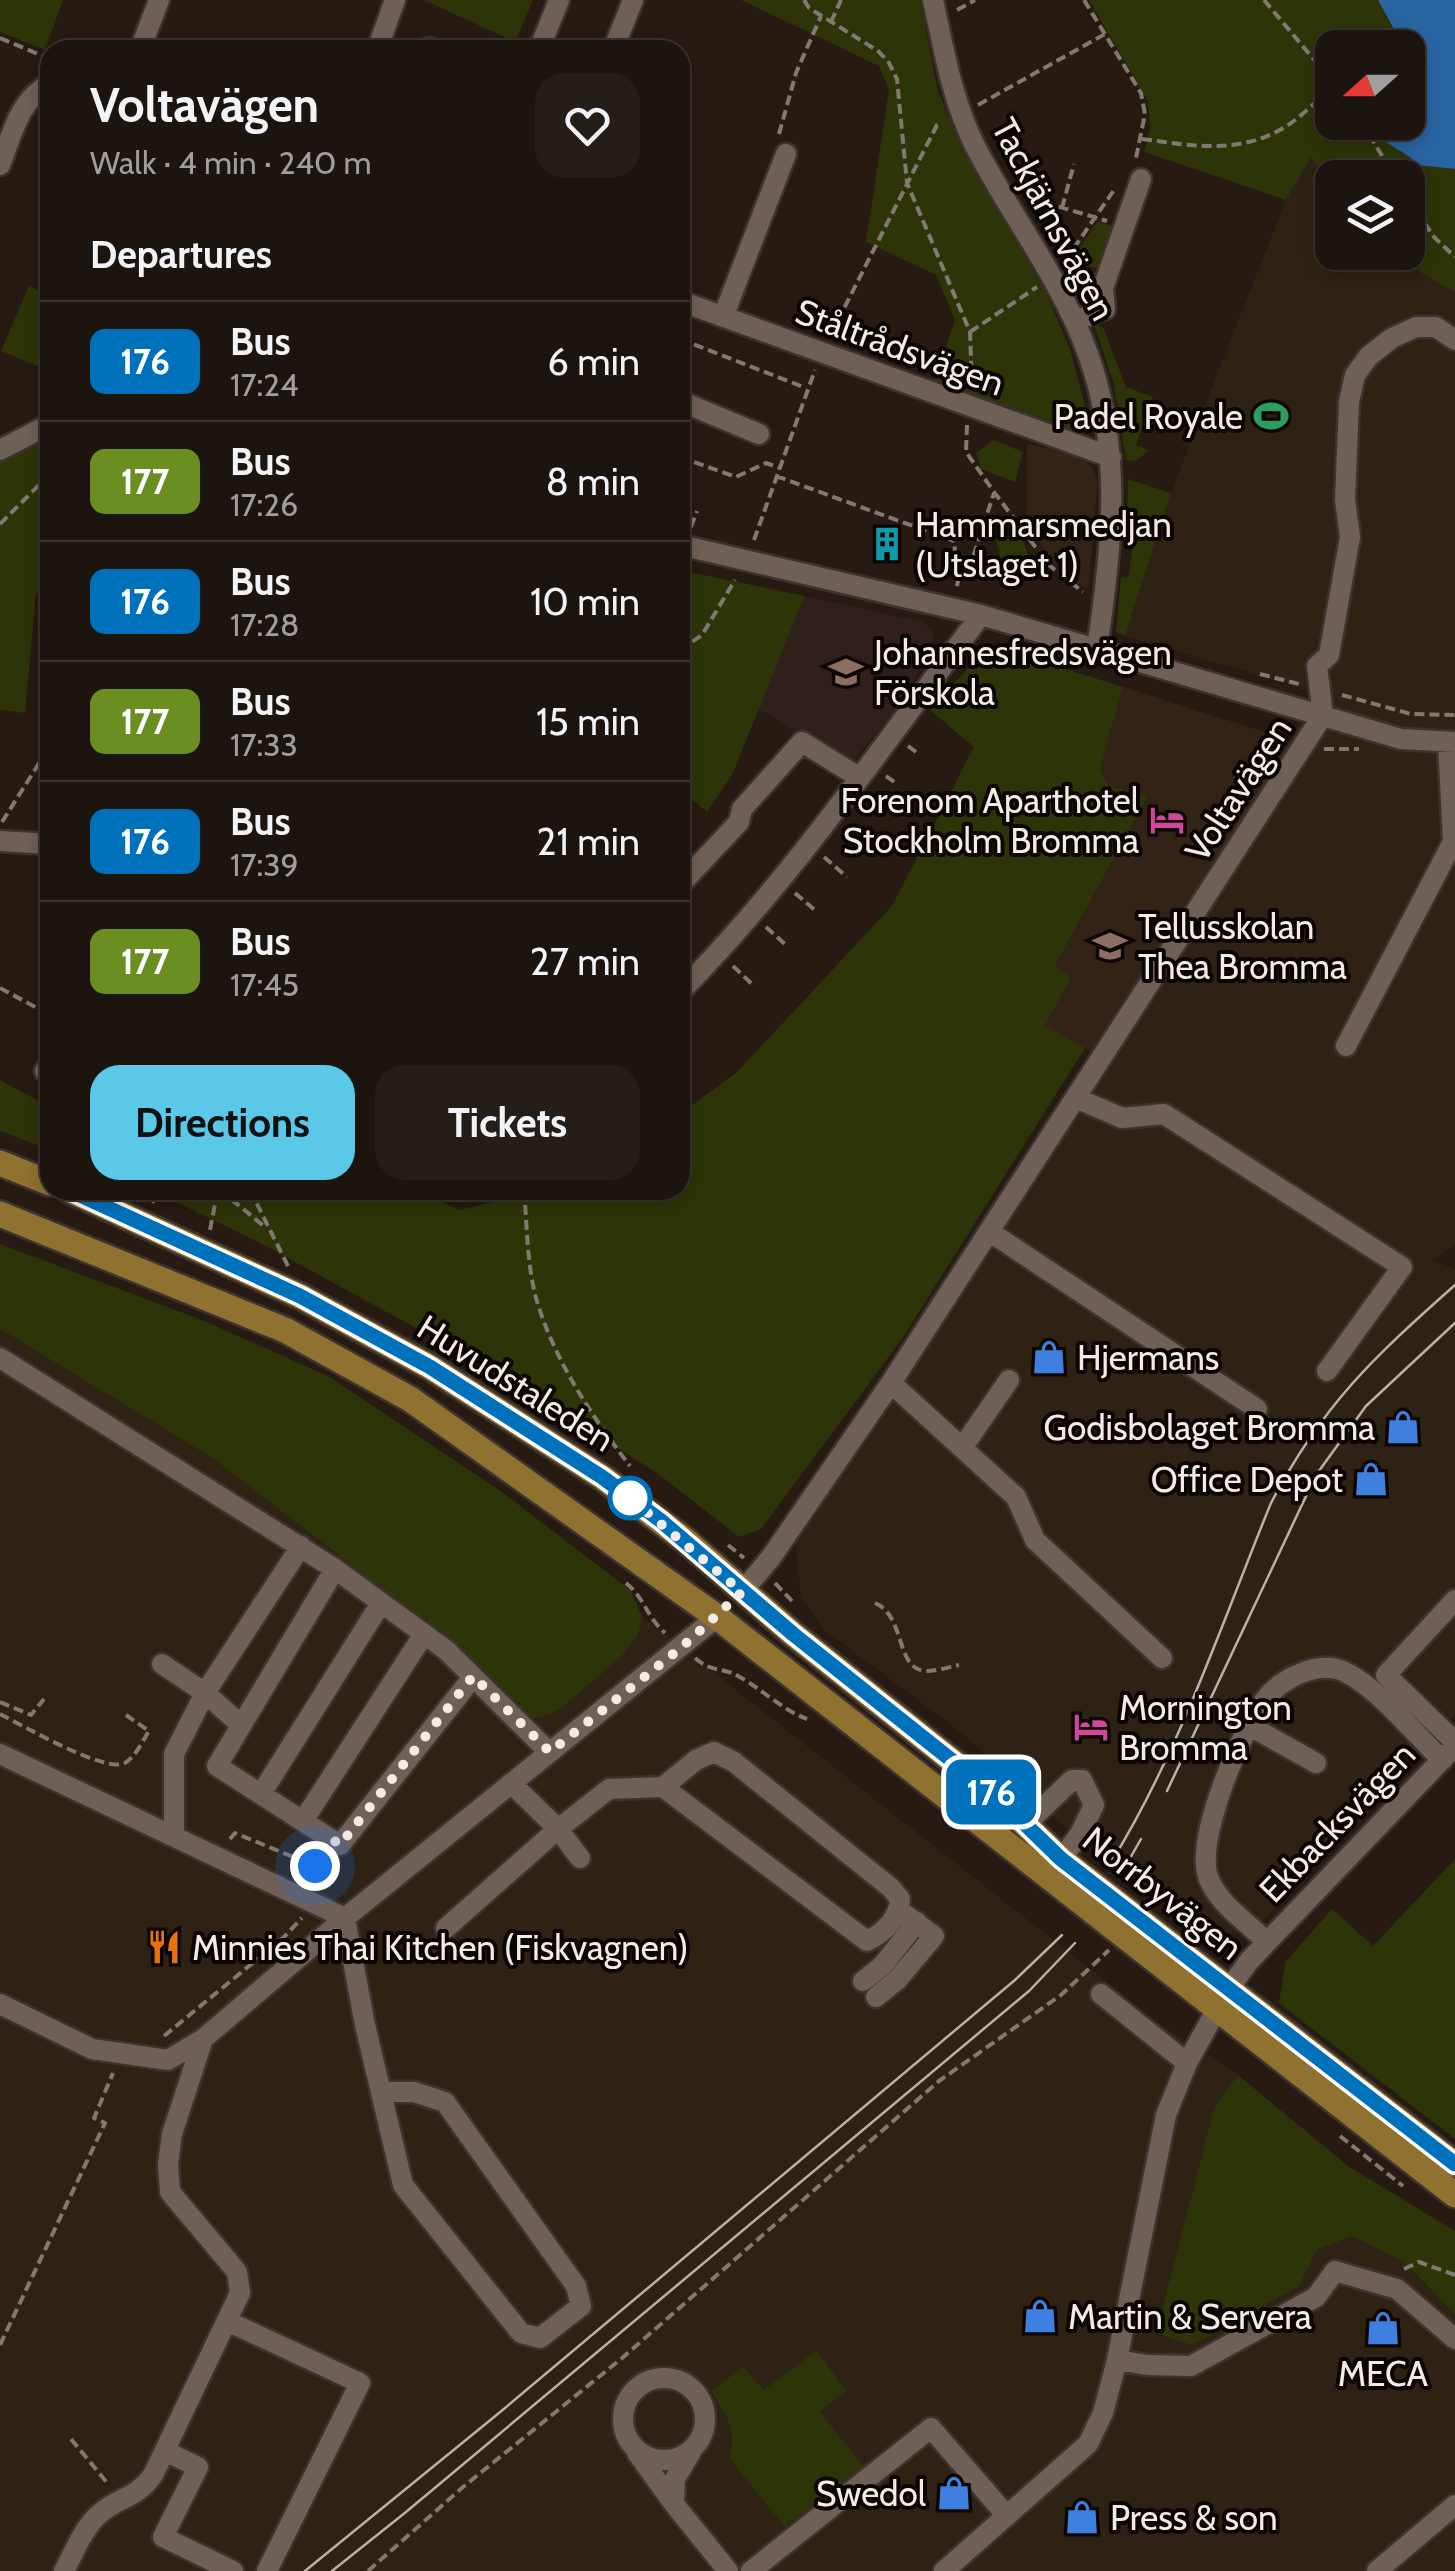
<!DOCTYPE html>
<html lang="en">
<head>
<meta charset="utf-8">
<style>
  body { margin:0; font-family:Cabin,sans-serif; background:#251d17; color:#f1f3f6; height:100vh; display:flex; flex-direction:column; font-size:38px; white-space:nowrap }
  * { box-sizing:border-box; margin:0 }
  p { font-size:32px; color:#a09e9e }
  .icon { flex:none; width:55px; height:55px; fill:none; stroke:currentColor; stroke-width:2; stroke-linecap:round; stroke-linejoin:round }
  .map { position:relative; flex:1; overflow:hidden }
  .drawer { position:absolute; left:40px; top:40px; width:650px; height:1160px; display:flex; flex-direction:column; background:#1c140e; border-radius:30px; box-shadow:0 5px 15px #0003,0 0 0 2px #3a332e }
  .drawer>* { flex:none }
  .badge { padding:0 20px; border-radius:15px; font-size:35px; line-height:65px }
  .needle { width:65px; rotate:249deg }
  .buttons { position:absolute; left:1315px; top:30px; display:grid; gap:20px }
  .buttons a { display:grid; place-items:center; width:110px; height:110px; border-radius:20px; background:#1c140e; box-shadow:0 5px 15px #0003,0 0 0 2px #3a332e; font-size:50px }
  .you { position:absolute; width:50px; height:50px; margin:-25px; border:8px solid #fff; border-radius:50%; background:#1a73e8; box-shadow:0 0 0 15px #1a73e833 }
  .map>.badge { position:absolute; translate:-50% -50%; box-shadow:0 0 0 5px #fff }
  h2 { padding:0 50px; font-size:38px; line-height:90px }
  .round { display:grid; place-items:center; flex:none; width:105px; height:105px; border-radius:30px; background:#251d17 }
  .head { display:flex; align-items:center; justify-content:space-between; height:170px; padding:0 50px }
  h1 { font-size:48px; font-weight:800; line-height:75px }
  .button { display:flex; gap:20px; margin-top:auto; padding:20px 50px }
  .button a { flex:1; height:115px; border-radius:30px; background:#5ac8e6; color:#111; font-size:40px; font-weight:800; line-height:115px; text-align:center }
  .button a+a { background:#251d17; color:#f1f3f6 }
  ul { padding:0; list-style:none }
  li { display:flex; align-items:center; gap:30px; height:120px; padding:0 50px; border-top:2px solid #3a332e }
  li div { flex:1 }
  li b { display:block; font-size:38px }
  li em { font-style:normal }
  li .badge { min-width:110px; font-weight:700; text-align:center }
  .map>svg:first-child { display:block }
</style>
</head>
<body>
<div class="map">
<svg width="1455" height="2571" viewBox="0 0 1455 2571">
  <rect width="100%" height="100%" fill="#261a12"/>
  <path fill="#332317" d="M1027,444L1078,455L1092,467L1098,481L1088,589L1060,572L1026,522Z
    M1123,687L1292,741L1093,1053L1044,1025L1070,979L1055,966L1148,797L1109,786L1100,769Z"/>
  <path fill="#2e2214" d="M1311,156L1332,188V252L1377,253L1383,262L1411,267L1455,292V1244L1434,1261L1455,1269V1715L1258,1926L1209,1940L1094,1853L962,1733L824,1630L801,1598L794,1519L1292,741L1314,692L1125,636L1171,493L1201,415L1286,200Z
    M0,1329L214,1459L462,1651L515,1709L550,1715L564,1706L621,1657L638,1636L642,1616L1160,2024L1238,2075L1215,2105L1163,2305L1299,2286L1317,2250L1352,2236L1404,2262L1455,2314V2571H0Z"/>
  <path fill="#311f1c" d="M805,596L923,622L934,632L931,649L906,696L853,762L758,709Z"/>
  <path fill="#2d3408" d="M0,0H63L45,50L0,32Z
    M424,0H533L515,42Z
    M741,0H920L938,91L964,152L1046,292L1070,349L1089,421L1076,434L933,385L955,320L936,275L866,242L889,90L879,66Z
    M1089,0H1378L1396,33L1399,47L1332,48V122L1383,123L1381,127C1393,153 1426,167 1455,169V292L1411,267L1383,263L1377,253L1408,252V178H1332V188L1311,157L1286,200L1144,152L1150,129L1148,101Z
    M1097,222L1117,227L1102,270L1071,261Z
    M29,286L50,295V371L1,351Z
    M1094,324L1103,327L1126,387L1153,397L1136,445L1149,450L1137,460L1126,461L1114,385Z
    M50,435V594L36,593L25,713L0,710V461Z
    M994,440L1023,452L1015,482L981,469L976,453Z
    M1128,479L1171,493L1125,636L1116,632L1121,577L1128,578L1135,531L1127,529Z
    M1020,532L1034,572L1006,580L995,537Z
    M680,570L805,596L732,775L707,812L680,789Z
    M1005,650L1123,687L1100,769L1109,786L1148,796L1055,966L1071,978L1045,1025L1085,1048L902,1339L761,1529L739,1537L661,1476L526,1388L264,1245L152,1190H417L459,1210L547,1190H680V1114L737,1072L892,906L974,747L930,710L979,656Z
    M0,1080L50,1107V1150L0,1131Z
    M0,1244L202,1320L328,1376L502,1492L630,1590L642,1616L638,1636L621,1657L564,1706L550,1715L533,1718L515,1709L462,1651L214,1459L0,1329Z
    M1455,1859V2139L1279,2003L1286,1961L1332,1909L1373,1946Z
    M1238,2075L1348,2166L1455,2231V2314L1404,2262L1352,2236L1317,2250L1299,2286L1193,2345L1164,2336L1163,2305L1215,2105Z
    M816,2351L846,2390L820,2412L863,2466L785,2527L729,2458C738,2430 726,2414 711,2391L743,2367L764,2390Z"/>
  <path fill="#2964a2" d="M1378,0H1455V169L1417,165C1407,151 1393,150 1382,137L1383,123L1408,122V84L1414,73L1408,67V48L1399,47L1396,33Z"/>
  <g fill="none" stroke-linecap="round" stroke-linejoin="round">
    <g stroke="#3c332f" stroke-width="25">
      <path id="minor" d="M933,0C944,50 952,100 975,146C1011,216 1061,279 1088,354C1123,450 1112,549 1097,648
        M140,50L159,0
        M377,50L395,0
        M428,50L429,48
        M539,50L559,0
        M613,50L633,0
        M0,165C12,135 19,99 50,84
        M680,301L1111,457
        M723,317L786,154
        M1075,321L1105,309L1103,288L1141,179
        M680,401L759,434
        M0,450L50,424
        M680,545L981,615L1401,739L1455,742
        M1323,715L1317,666L1329,655L1350,537L1345,500L1349,402L1355,375L1369,356L1392,338L1416,327H1436L1455,340
        M0,841L50,844
        M680,885L739,822L742,809L802,742L860,778
        M680,992C793,878 884,743 981,615
        M1346,1046L1453,842L1448,742
        M45,1071L50,1063
        M1076,1098L1122,1118L1164,1114L1402,1267L1327,1371
        M990,1232L1257,1409
        M0,1358L335,1569L446,1650L549,1752
        M891,1383L1016,1497L1035,1540L1162,1658
        M962,1448L1009,1380
        M335,1569L217,1766L340,1845L473,1677
        M743,1591L772,1556L891,1383L1323,715
        M1455,1600L1386,1675L1455,1742
        M162,1664L205,1693L241,1725
        M1250,1726L1316,1763
        M0,1754L345,1918L365,2025L403,2185L521,2333L540,2338L581,2306L576,2286L445,2102L414,2092H383
        M511,1783L558,1829L609,1789L663,1787L867,1941C884,1933 899,1918 900,1899L891,1888L734,1762L714,1752L696,1760L663,1787
        M261,1794L381,1603
        M303,1821L424,1634
        M1026,1824L1072,1780H1082L1094,1805L1080,1834L1061,1859
        M174,1837V1754L205,1693L301,1546
        M446,1928L558,1829L580,1858
        M1267,1942C1248,1923 1213,1900 1207,1873C1198,1834 1240,1733 1264,1701C1280,1679 1318,1659 1345,1672C1377,1687 1416,1735 1442,1760
        M863,1981L882,1966L917,1922
        M1228,1990L1249,1961L1455,1746
        M1101,1994L1187,2063
        M876,1997L897,1980L934,1936L899,1910
        M0,2004L92,2049L168,2060L203,2039L345,1918L717,1617
        M227,2321L360,2383L267,2571
        M1117,2360L1147,2365L1191,2366L1316,2297L1335,2271L1397,2289L1455,2339
        M623 2419a41 41 0 1 1 82 0a41 41 0 1 1-82 0Z
        M165,2451L198,2467L163,2537L233,2571
        M691,2452L675,2479L674,2504L728,2571
        M637,2453L674,2504
        M64,2571C75,2551 84,2525 103,2511C124,2495 135,2499 153,2475L240,2293L237,2272L170,2192L168,2164L172,2134L203,2039
        M751,2571L931,2428L1007,2516
        M944,2571L1088,2444L1103,2413L1117,2360L1166,2115L1187,2063L1217,2009
        M1377,2571L1455,2505"/>
    </g>
    <g stroke="#3c332f" stroke-width="30">
      <path id="major" d="M0,1163L50,1183
        M69,1190L300,1296L430,1367L602,1477L685,1540L793,1634L994,1794L1061,1859L1455,2164
        M0,1214L285,1330L410,1399L717,1617L1455,2195"/>
    </g>
    <path stroke="#837972" stroke-width="4" stroke-dasharray="10 5" stroke-linecap="butt" d="M804,0L809,8L878,51L888,61L897,79L907,183L970,332L972,386
      M1084,0L1141,93L1145,114L1136,158
      M1264,0L1332,81
      M957,10L975,0
      M831,22L841,0
      M0,38L50,59
      M978,105L1105,34
      M1361,122L1396,178
      M779,134L796,73L821,16
      M1142,139C1187,145 1233,154 1276,132C1297,122 1315,102 1332,87
      M1030,198L1107,221
      M1408,198L1434,237L1455,257
      M1062,208L1074,164
      M1065,261L1114,190
      M1068,265L1087,271
      M970,332L1037,287
      M831,334L937,125L942,122
      M680,339L806,388
      M967,425L966,452L994,492L1049,565L1083,592
      M680,457L736,477L766,463L780,468
      M776,476L954,541L958,581L956,591
      M0,524L50,474
      M691,527L697,511
      M754,540L815,370
      M958,581L974,554L994,493
      M680,650L702,635L735,580
      M1260,674L1299,684
      M1342,695L1411,714L1455,715
      M908,746L920,755
      M1324,749H1359
      M886,776L897,784
      M2,822L50,746
      M824,857L847,877
      M795,893L817,912
      M766,927L787,946
      M733,966L753,985
      M0,988L50,1015
      M680,1051L682,1053
      M133,1190L155,1202
      M220,1190L265,1227
      M250,1190L288,1266
      M524,1190C527,1225 527,1264 536,1298C554,1360 591,1415 630,1466
      M210,1230L216,1199L214,1190
      M728,1545L744,1558
      M626,1583C646,1600 646,1616 665,1633
      M775,1583L792,1601
      M875,1603C906,1616 895,1670 926,1671C937,1671 949,1667 959,1665
      M695,1658C714,1674 720,1666 738,1676C762,1689 782,1710 807,1719
      M0,1702L31,1715L44,1699
      M0,1714C22,1725 106,1774 125,1763C135,1757 143,1741 149,1731L126,1715
      M230,1839L235,1833L315,1866L321,1856
      M164,2036L283,1938L302,1918
      M1340,2136L1403,2186
      M1404,2269L1419,2262L1455,2275
      M0,2345L105,2123L94,2118L113,2073
      M71,2439L109,2485
      M368,2571L463,2487L621,2359L939,2081L1061,1995L1109,1950"/>
    <use href="#minor" stroke="#6e6057" stroke-width="20"/>
    <use href="#major" stroke="#8f7130" stroke-width="25"/>
    <path stroke="#bab1ab" stroke-width="2.5" d="M1167,1791L1316,1475L1366,1406L1455,1323
      M1110,1864C1179,1753 1221,1625 1271,1503C1322,1405 1374,1357 1455,1285
      M1121,1874L1141,1839
      M305,2571L499,2413L1015,1980L1062,1935
      M332,2571L406,2512L1029,1991L1075,1943"/>
  </g>
  <g fill="none" stroke-linecap="round" stroke-linejoin="round">
    <g stroke="#fff" stroke-width="22">
      <path id="line" d="M69,1190L300,1296L430,1367L602,1477L660,1520L793,1634L994,1794L1061,1859L1455,2164"/>
    </g>
    <use href="#line" stroke="#0072bc" stroke-width="15"/>
    <path stroke="#f3ebe5" stroke-width="10" stroke-dasharray="0 18" d="M315,1866L332,1839L340,1845L473,1676L550,1752L682,1647L742,1592L630,1498"/>
  </g>
  <defs>
    <g id="stadium-bare" transform="scale(2.7)"><path d="M0-5a6.5 5 0 1 0 0 10a6.5 5 0 1 0 0-10ZM-3.5-1.8h7v3.6h-7Z" fill="#2e9e5b" stroke="#0b0604" stroke-width="2.5" paint-order="stroke"/></g>
    <g id="building-bare" transform="scale(2.7)"><path d="M-4-6H4V6H1V3H-1V6H-4ZM-2.5-4.3h1.7v1.8h-1.7ZM.8-4.3h1.7v1.8H.8ZM-2.5-1h1.7V.8h-1.7ZM.8-1h1.7V.8H.8Z" fill="#0f9aa8" stroke="#0b0604" stroke-width="2.5" paint-order="stroke"/></g>
    <g id="school-bare" transform="scale(2.7)"><path d="M0-5L7-2L0 1L-7-2ZM-4 1L0 2.5L4 1V4Q0 6-4 4Z" fill="#8d6e63" stroke="#0b0604" stroke-width="2.5" paint-order="stroke"/></g>
    <g id="hotel-bare" transform="scale(2.7)"><path d="M-6-4.5h1.5V1H6V5H4.5V3h-9V5H-6ZM-4 0a1.8 1.8 0 1 1 3.6 0ZM.5 0V-2.5h3Q6-2.5 6 0Z" fill="#d1479c" stroke="#0b0604" stroke-width="2.5" paint-order="stroke"/></g>
    <g id="shop-bare" transform="scale(2.7)"><path d="M-5-2.5h2.3a2.7 3.5 0 0 1 5.4 0H5L5.5 6h-11ZM-1.5-2.5h3a1.5 2.3 0 0 0-3 0Z" fill="#3f7fe0" stroke="#0b0604" stroke-width="2.5" paint-order="stroke"/></g>
    <g id="restaurant-bare" transform="scale(2.7)"><path d="M-5-6h1v4h1v-4h1v4h1v-4h1v5L-1.5 .5V6h-2V.5L-5-1ZM5-6V6H3V1.5H1.5Q1.5-4 5-6Z" fill="#e8710a" stroke="#0b0604" stroke-width="2.5" paint-order="stroke"/></g>
  </defs>
  <g fill-rule="evenodd">
    <use href="#stadium-bare" x="1271" y="416"/>
    <use href="#building-bare" x="887" y="544"/>
    <use href="#school-bare" x="846" y="672"/>
    <use href="#hotel-bare" x="1167" y="820"/>
    <use href="#school-bare" x="1110" y="946"/>
    <use href="#shop-bare" x="1049" y="1357"/>
    <use href="#shop-bare" x="1403" y="1427"/>
    <use href="#shop-bare" x="1371" y="1479"/>
    <use href="#hotel-bare" x="1091" y="1727"/>
    <use href="#restaurant-bare" x="164" y="1947"/>
    <use href="#shop-bare" x="1040" y="2316"/>
    <use href="#shop-bare" x="1383" y="2328"/>
    <use href="#shop-bare" x="954" y="2493"/>
    <use href="#shop-bare" x="1082" y="2517"/>
  </g>
  <circle fill="#fff" stroke="#0072bc" stroke-width="5" cx="630" cy="1498" r="20"/>
  <g text-anchor="middle" dominant-baseline="central" stroke-width="8" stroke-linejoin="round" paint-order="stroke">
    <g font-size="35" fill="#f3ebe5" stroke="#0b0604">
      <text transform="translate(1054 219) rotate(62)">Tackjärnsvägen</text>
      <text transform="translate(900 347) rotate(20)">Ståltrådsvägen</text>
      <text transform="translate(1238 789) rotate(-57)">Voltavägen</text>
      <text transform="translate(516 1383) rotate(32)">Huvudstaleden</text>
      <text transform="translate(1337 1822) rotate(-46)">Ekbacksvägen</text>
      <text transform="translate(1163 1893) rotate(38)">Norrbyvägen</text>
    </g>
    <g font-size="35" fill="#f3ebe5" stroke="#0b0604" text-anchor="start">
      <text x="1243" y="416" text-anchor="end">Padel Royale</text>
      <text x="915" y="524">Hammarsmedjan<tspan x="915" dy="40">(Utslaget 1)</tspan></text>
      <text x="874" y="652">Johannesfredsvägen<tspan x="874" dy="40">Förskola</tspan></text>
      <text x="1139" y="800" text-anchor="end">Forenom Aparthotel<tspan x="1139" dy="40">Stockholm Bromma</tspan></text>
      <text x="1138" y="926">Tellusskolan<tspan x="1138" dy="40">Thea Bromma</tspan></text>
      <text x="1077" y="1357">Hjermans</text>
      <text x="1375" y="1427" text-anchor="end">Godisbolaget Bromma</text>
      <text x="1343" y="1479" text-anchor="end">Office Depot</text>
      <text x="1119" y="1707">Mornington<tspan x="1119" dy="40">Bromma</tspan></text>
      <text x="192" y="1947">Minnies Thai Kitchen (Fiskvagnen)</text>
      <text x="1068" y="2316">Martin &amp; Servera</text>
      <text x="1383" y="2373" text-anchor="middle">MECA</text>
      <text x="926" y="2493" text-anchor="end">Swedol</text>
      <text x="1110" y="2517">Press &amp; son</text>
    </g>
  </g>
</svg>
<div class="buttons">
<a><svg class="needle" viewBox="-14 -14 28 28"><path d="M0-13l5 13h-10z" fill="#e53935"/><path d="M0 13l5-13h-10z" fill="#a09e9e"/></svg></a>
<a><svg class="icon" aria-label="layers" viewBox="0 0 24 24"><path d="M12 4l9 5-9 5-9-5zM3 14l9 5 9-5"/></svg></a>
</div>
<div class="you" style="left:315px;top:1866px"></div>
<b class="badge" style="left:991px;top:1792px;background:#0072bc;color:#fff">176</b>
<section class="drawer">
<div class="head"><div><h1>Voltavägen</h1><p>Walk · 4 min · 240 m</p></div><a class="round"><svg class="icon" aria-label="heart" viewBox="0 0 24 24"><path d="M12 20l-8-8c-3-5 5-10 8-4 3-6 11-1 8 4z"/></svg></a></div>
<h2>Departures</h2>
<ul>
<li><span class="badge" style="background:#0072bc;color:#fff">176</span><div><b>Bus</b><p>17:24</p></div><em>6 min</em></li>
<li><span class="badge" style="background:#6b8e23;color:#fff">177</span><div><b>Bus</b><p>17:26</p></div><em>8 min</em></li>
<li><span class="badge" style="background:#0072bc;color:#fff">176</span><div><b>Bus</b><p>17:28</p></div><em>10 min</em></li>
<li><span class="badge" style="background:#6b8e23;color:#fff">177</span><div><b>Bus</b><p>17:33</p></div><em>15 min</em></li>
<li><span class="badge" style="background:#0072bc;color:#fff">176</span><div><b>Bus</b><p>17:39</p></div><em>21 min</em></li>
<li><span class="badge" style="background:#6b8e23;color:#fff">177</span><div><b>Bus</b><p>17:45</p></div><em>27 min</em></li>
</ul>
<div class="button"><a>Directions</a><a>Tickets</a></div>
</section>
</div>
</body>
</html>
